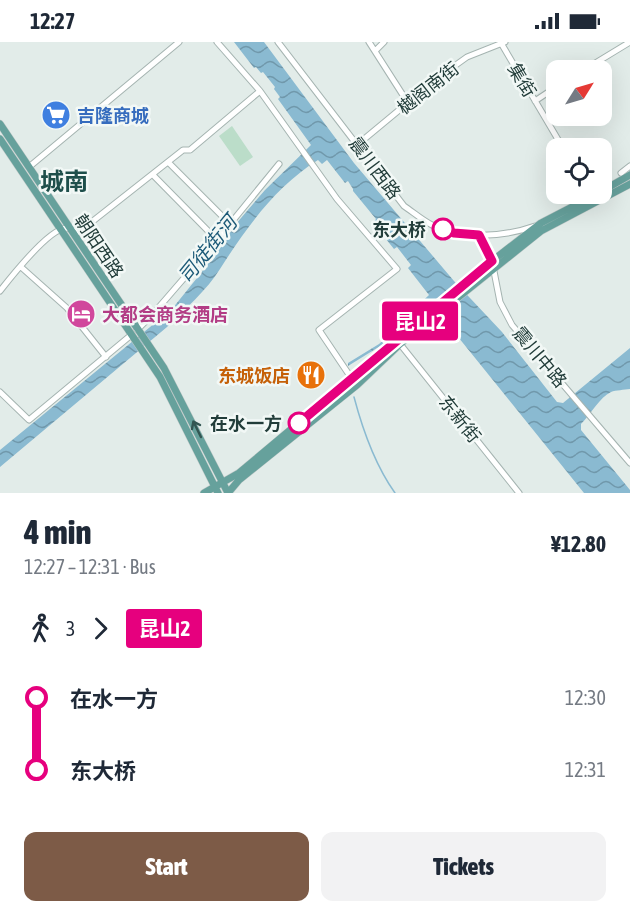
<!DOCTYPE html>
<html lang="en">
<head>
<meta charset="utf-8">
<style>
  body { margin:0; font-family:"Asap Condensed","Noto Sans SC",sans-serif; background:#f2f2f3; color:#1f2937; height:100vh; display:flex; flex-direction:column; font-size:22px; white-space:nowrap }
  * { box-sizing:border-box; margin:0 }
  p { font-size:20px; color:#747a83 }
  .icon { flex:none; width:33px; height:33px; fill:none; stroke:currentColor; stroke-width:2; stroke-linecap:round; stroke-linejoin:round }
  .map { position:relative; height:451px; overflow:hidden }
  .side { display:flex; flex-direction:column; background:#fff; flex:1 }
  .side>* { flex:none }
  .badge { padding:0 12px; border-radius:4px; font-size:21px; line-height:39px }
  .needle { width:39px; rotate:53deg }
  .controls { position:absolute; left:546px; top:18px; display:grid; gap:12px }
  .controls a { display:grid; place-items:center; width:66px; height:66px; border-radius:12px; background:#fff; box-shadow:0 6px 24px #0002; font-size:30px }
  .map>.badge { position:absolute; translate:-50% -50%; box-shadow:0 0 0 3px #fff }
  .legs { display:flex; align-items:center; gap:9px; height:66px; padding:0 24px; font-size:20px }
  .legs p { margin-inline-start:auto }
  .overview { display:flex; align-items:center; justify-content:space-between; height:102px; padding:0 24px }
  h1 { font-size:33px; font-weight:800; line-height:45px }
  .button { display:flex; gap:12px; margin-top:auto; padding:12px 24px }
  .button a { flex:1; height:69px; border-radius:12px; background:#7d5b47; color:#fff; font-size:24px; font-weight:800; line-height:69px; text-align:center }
  .button a+a { background:#f2f2f3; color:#1f2937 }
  ul { padding:0 24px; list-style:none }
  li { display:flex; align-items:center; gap:21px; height:72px; font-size:22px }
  li i { display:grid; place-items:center; width:9px; height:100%; margin:0 8px; background:currentColor }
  li i::after { content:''; width:15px; height:15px; margin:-8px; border:4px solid; border-radius:50%; background:#fff }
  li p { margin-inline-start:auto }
  li:first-child i { background:linear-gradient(#0000 50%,currentColor 0) }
  li:last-child i { background:linear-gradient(currentColor 50%,#0000 0) }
  .status { display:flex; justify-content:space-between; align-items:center; height:42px; padding:0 30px; background:#fff; direction:ltr }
  .status svg { height:16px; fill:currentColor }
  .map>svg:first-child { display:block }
</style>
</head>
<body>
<div class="status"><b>12:27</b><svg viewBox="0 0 49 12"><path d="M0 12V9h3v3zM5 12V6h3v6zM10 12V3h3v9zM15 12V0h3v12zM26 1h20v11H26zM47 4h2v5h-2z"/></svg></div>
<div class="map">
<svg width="630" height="451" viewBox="0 0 630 451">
  <defs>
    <pattern id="water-waves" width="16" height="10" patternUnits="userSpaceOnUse" patternTransform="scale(1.5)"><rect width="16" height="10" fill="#8abad1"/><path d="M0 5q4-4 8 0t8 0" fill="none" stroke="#7098ab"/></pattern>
  </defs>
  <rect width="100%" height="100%" fill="#e2ece9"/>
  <path fill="#bbddc9" d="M232,84L253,115L240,124L219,94Z"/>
  <path fill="url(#water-waves)" d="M234,0H264L354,121L454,239L502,290L557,360L563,361L630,306V347C624,348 616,348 611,350C600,355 590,373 581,382V388L630,448V451H584L446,280L432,259L390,298L348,324V321L379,302L390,292L393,283L403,274L406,275L429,253L408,226L411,223L397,205L394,207L373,181L376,177L353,149V147L348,139L345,141L327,118L322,122L318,118C276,144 246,186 220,227C207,248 185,267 167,285L0,425V408L172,267L201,231L235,183L265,148L311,103L278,57L280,55L274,47L275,45L263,30L261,31L256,25L254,26Z"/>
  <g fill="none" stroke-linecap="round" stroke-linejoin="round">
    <path stroke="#8abad1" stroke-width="1.5" d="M354,355C363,389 375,423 395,451"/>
    <g stroke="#a5b4b1" stroke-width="7">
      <path id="minor" d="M217,0L260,49L337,157L397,227L319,288L352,337
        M278,0L404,164C413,170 422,178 432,183C462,198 504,195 535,184
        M369,0L408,61
        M501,1L563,106
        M375,9L384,0
        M584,28L630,0
        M535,59L556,45
        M357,103L439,35L467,15L505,0
        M169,121L230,182
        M29,125L179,0
        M621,131L630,124
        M479,193L492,219L500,260L512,283L630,421
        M217,198L279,122
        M21,225L67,266L106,315
        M0,249C11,235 49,187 66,186C70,186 75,188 79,190L183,108H190L260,49
        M137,288L153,272L217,198L153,133
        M400,302L519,451
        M0,350L29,378L130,294"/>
    </g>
    <g stroke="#c1c9c8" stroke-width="8">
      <path id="major" d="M0,82L164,326L228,451
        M0,97L160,335L218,451
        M602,149L630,133
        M204,451L239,431L492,219L541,181L597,152
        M228,451L239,438L357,343L400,302L541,189L630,142"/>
    </g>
    <use href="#minor" stroke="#fff" stroke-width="5"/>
    <use href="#major" stroke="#66a19c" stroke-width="7"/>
  </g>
  <defs><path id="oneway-shaft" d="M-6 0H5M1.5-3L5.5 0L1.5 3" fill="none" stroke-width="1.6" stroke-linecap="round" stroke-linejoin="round" transform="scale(1.5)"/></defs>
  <use stroke="#335652" href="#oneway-shaft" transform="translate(197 387) rotate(-116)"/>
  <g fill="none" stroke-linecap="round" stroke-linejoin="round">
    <g stroke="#fff" stroke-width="14">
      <path id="line-1" d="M299,381L492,219L479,193L454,191L443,187"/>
    </g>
    <use href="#line-1" stroke="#e6007e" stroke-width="9"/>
  </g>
  <defs>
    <g id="supermarket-disc" transform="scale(1.5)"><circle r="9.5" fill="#3f7fe0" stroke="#f2f8f6"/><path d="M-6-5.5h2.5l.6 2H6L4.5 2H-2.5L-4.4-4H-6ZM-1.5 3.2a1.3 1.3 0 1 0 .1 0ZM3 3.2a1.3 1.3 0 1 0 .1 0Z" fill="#fff"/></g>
    <g id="hotel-disc" transform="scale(1.5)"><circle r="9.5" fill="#d1479c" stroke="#f2f8f6"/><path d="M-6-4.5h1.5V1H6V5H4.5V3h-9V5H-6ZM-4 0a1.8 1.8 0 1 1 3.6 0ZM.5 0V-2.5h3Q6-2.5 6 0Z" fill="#fff"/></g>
    <g id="restaurant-disc" transform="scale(1.5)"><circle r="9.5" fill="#e8710a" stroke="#f2f8f6"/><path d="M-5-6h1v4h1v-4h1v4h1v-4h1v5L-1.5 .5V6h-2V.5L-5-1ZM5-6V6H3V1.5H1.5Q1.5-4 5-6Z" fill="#fff"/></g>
  </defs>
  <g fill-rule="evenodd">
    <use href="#supermarket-disc" x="56" y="73"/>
    <use href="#hotel-disc" x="81" y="272"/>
    <use href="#restaurant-disc" x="311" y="333"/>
  </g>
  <g fill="#fff" stroke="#e6007e" stroke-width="3">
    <circle cx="443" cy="187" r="10"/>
    <circle cx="299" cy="381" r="10"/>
  </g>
  <g text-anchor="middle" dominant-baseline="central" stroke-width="5" stroke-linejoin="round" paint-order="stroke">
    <g font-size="18" fill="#223d3a" stroke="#f2f8f6">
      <text transform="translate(522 38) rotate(59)">集街</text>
      <text transform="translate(428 46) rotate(-38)">樾阁南街</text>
      <text transform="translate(375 126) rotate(53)">震川西路</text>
      <text transform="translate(99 204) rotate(56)">朝阳西路</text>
      <text transform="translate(540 315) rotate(50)">震川中路</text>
      <text transform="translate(460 377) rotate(51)">东新街</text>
    </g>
    <g font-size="18" font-weight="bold" fill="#366cbe" stroke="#f2f8f6" text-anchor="start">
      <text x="77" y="73">吉隆商城</text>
    </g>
    <g font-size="18" font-weight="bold" fill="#223d3a" stroke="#f2f8f6" text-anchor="end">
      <text x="426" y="187">东大桥</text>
      <text x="282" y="381">在水一方</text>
    </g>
    <g font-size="18" font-weight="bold" fill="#b23c85" stroke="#f2f8f6" text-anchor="start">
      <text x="102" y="272">大都会商务酒店</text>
    </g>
    <g font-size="18" font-weight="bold" fill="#c56008" stroke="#f2f8f6" text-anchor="end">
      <text x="290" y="333">东城饭店</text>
    </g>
    <g font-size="20" font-style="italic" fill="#1c5a78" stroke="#f2f8f6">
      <text transform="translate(207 207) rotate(-51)">司徒街河</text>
    </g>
    <g font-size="24" font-weight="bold" fill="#1e4f4b" stroke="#f2f8f6">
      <text x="64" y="139">城南</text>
    </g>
  </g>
</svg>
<div class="controls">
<a><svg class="needle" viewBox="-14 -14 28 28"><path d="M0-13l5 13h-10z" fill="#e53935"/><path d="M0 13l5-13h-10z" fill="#747a83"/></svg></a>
<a><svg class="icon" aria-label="locate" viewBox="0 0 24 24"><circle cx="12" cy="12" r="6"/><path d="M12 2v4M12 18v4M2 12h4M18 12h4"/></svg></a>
</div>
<b class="badge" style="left:420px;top:279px;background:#e6007e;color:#fff">昆山2</b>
</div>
<section class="side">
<div class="overview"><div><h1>4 min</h1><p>12:27 – 12:31 · Bus</p></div><b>¥12.80</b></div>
<div class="legs"><svg class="icon" aria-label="walk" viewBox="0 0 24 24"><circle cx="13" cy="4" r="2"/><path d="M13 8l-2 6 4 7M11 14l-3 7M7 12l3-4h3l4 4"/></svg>3<svg class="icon" aria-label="forward" viewBox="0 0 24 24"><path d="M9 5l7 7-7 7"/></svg><b class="badge" style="background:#e6007e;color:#fff">昆山2</b></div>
<ul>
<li><i style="color:#e6007e"></i><b>在水一方</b><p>12:30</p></li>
<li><i style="color:#e6007e"></i><b>东大桥</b><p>12:31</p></li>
</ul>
<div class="button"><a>Start</a><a>Tickets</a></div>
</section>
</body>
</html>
